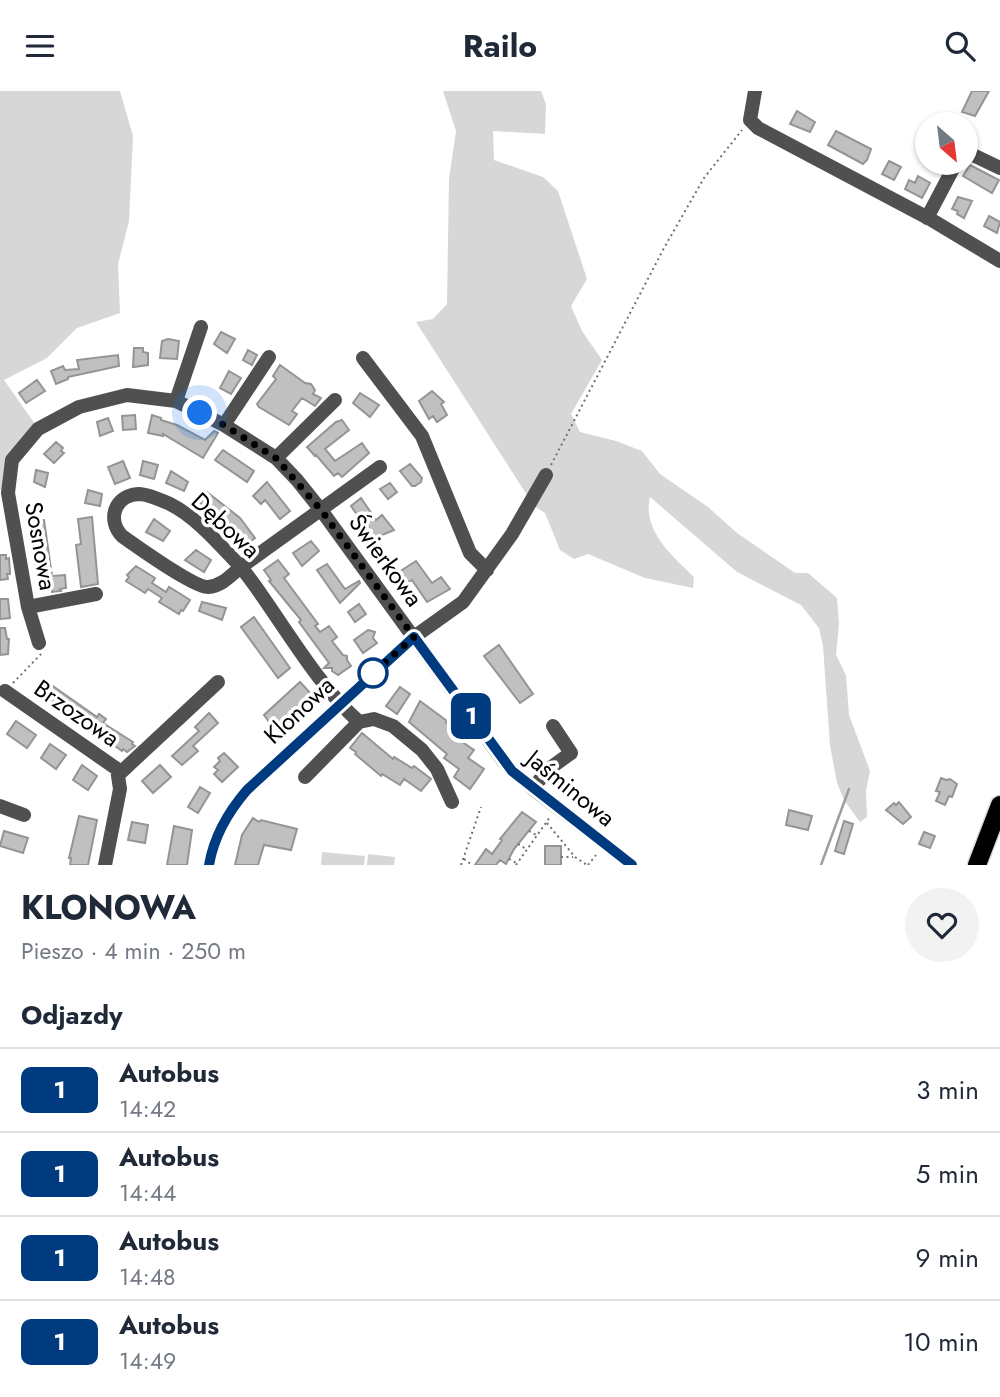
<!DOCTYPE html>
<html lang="pl">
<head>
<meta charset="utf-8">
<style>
  body { margin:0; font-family:Jost,sans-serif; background:#f2f2f3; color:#1f2937; height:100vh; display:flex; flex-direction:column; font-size:26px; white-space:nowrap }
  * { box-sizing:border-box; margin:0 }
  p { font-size:23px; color:#747a83 }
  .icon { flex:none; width:38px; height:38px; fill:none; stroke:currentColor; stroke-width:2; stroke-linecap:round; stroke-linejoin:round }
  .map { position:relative; height:774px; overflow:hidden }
  .details { display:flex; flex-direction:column; background:#fff; flex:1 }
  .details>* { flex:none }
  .badge { padding:0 14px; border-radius:10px; font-size:24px; line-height:46px }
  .needle { width:46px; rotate:152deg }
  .buttons { position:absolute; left:915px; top:21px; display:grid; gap:14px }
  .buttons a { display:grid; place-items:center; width:63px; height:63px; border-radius:50%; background:#fff; box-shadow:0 2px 5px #0004; font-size:35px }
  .you { position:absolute; width:35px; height:35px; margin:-18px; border:5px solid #fff; border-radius:50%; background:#1a73e8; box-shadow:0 0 0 10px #1a73e833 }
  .map>.badge { position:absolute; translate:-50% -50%; box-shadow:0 0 0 4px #fff }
  h2 { padding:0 21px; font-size:26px; line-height:63px }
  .round { display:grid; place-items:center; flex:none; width:74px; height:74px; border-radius:37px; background:#f2f2f3 }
  .overview { display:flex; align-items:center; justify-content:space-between; height:119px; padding:0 21px }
  h1 { font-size:33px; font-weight:700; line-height:52px }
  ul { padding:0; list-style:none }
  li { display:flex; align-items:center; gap:21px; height:84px; padding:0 21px; border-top:2px solid #e0e1e3 }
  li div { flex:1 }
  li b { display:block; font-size:26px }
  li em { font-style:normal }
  li .badge { min-width:77px; font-weight:700; text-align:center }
  header { display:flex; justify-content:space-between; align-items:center; height:91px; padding:0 21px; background:#fff; font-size:32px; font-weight:700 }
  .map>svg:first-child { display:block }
</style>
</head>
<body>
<header><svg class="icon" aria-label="menu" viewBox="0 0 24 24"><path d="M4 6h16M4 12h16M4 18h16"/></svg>Railo<svg class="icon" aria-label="search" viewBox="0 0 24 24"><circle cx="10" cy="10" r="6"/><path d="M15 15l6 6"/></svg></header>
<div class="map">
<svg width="1000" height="774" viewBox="0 0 1000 774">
  <rect width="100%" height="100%" fill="#fff"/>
  <path fill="#d7d7d7" d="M0,0H120L133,45L129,130L118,173L120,222L77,237L47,267L4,289L35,333L4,399H0Z
    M443,0H541L546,13L545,43L493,40L494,69L543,86L558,100L587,188L571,215L582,240L602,269L571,323L580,341L616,350L642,360L660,383L708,416L737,442L795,482H808L837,507L839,532L836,564L846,584L849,624L870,680L866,700L867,726L860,731L844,709L837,692L830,654L823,555L819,537L801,514L737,481L650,406C642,439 672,465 694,486L693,497L645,487L588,463L574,468L560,459L545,422L534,415L416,231L433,228L447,213L449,88L456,40Z
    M322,761L365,765L364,774H321Z
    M368,763L395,766L394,774H367Z"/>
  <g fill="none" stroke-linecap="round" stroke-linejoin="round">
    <path stroke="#9e9e9e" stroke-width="2.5" d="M821,774L849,698"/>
  </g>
  <path fill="#c0c0c0" stroke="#949494" stroke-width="2" d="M972,0H989L975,25L962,21Z
    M797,20L815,31L810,41L790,33Z
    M836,40L871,58L867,69L863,73L828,54Z
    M889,70L901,76L894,89L882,83Z
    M970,74L999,89L992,102L963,85Z
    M918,85L930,92L922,107L905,98L909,89L915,92Z
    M958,106L972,110L964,127L957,123L958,120L952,118Z
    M989,125L1000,131L997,142L984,135Z
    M221,241L235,248L227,262L214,253Z
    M168,248L179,250L177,268L160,267L162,250Z
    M134,257H143V261L148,262V274L133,276Z
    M248,259L257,264L252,274L243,269Z
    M118,264L119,275L68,286V288L56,293L51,280L63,275L65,279L79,278L77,269Z
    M280,274L305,292L311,293L315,299L313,303L321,307L315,315L302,307L292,320L297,323L289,334L259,316L257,313L276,288L273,285Z
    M229,280L241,287L231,303L220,297Z
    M37,289L45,300L26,312L19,302Z
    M432,300L444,311L441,313L447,324L437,331L433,325L429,328L419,310Z
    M360,302L379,314L370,326L353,312Z
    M135,324L136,338L123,339L122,325Z
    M152,324L161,327V329L177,334L205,349L214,340L218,342L203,367L163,343V345L148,342Z
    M108,327L113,340L100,345L97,331Z
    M342,329L349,339L325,358L335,370L362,352L369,362L342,386L338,382L334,385L316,364L315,365L307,356L336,331Z
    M56,351L63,357L61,360L64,362L54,372L44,363Z
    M223,359L254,380L247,391L215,369Z
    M123,370L130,387L115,393L108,376Z
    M143,370L158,374L154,388L140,384Z
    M410,373L422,387L421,391L415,395H412L400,380Z
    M36,379L48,382L45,396L34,391Z
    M171,380L188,391L184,400L166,392Z
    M267,391L290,420L280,428L265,409L261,413L253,405Z
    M390,392L397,401L388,408L380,398Z
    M88,399L102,403L100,415L85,412Z
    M207,401L240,427L255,447L245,455L210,416L208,419L199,411Z
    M361,407L376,429L382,424L394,439L375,447L361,423L358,425L351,415Z
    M92,426L98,493L81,496L76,454L81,453L78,428Z
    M154,428L170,440L163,450L146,441Z
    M44,429L52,485L65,484L66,497L60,498L61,500L52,501V498H45L43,472L35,473L31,430Z
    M311,450L319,460L302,475L293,462Z
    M196,459L211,469L204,481L185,469Z
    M0,464H6V468L9,467L10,483H7L8,488L0,489Z
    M278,469L289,483L284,487L318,533L315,535L320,541L329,535L337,546L332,550L343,564L347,565V569L351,575L338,584L332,580V577H324L329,572L299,531L301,529L269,490L271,489L264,479Z
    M416,470L432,492L441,486L450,498L427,511L412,489L394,500L403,486L399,481Z
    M327,473L345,498L359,490L360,492L340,512L317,479Z
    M136,475L155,487L152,492L166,501L169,496L190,509L183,520L181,519L179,523L159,511L162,507L148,498L145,502L126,490L129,486L127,484Z
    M0,508H8L10,527L0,528Z
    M202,511L226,517L222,529L199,520Z
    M359,513L366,523L355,531L348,521Z
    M254,526L290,577L278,587L241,536Z
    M0,537H5L7,548H9L8,563L0,564Z
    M368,539L375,541L373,547L377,552L363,562L354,549Z
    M499,554L533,603L520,612L484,565Z
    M300,591L313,605L304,614L302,612L279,635L274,638L264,624Z
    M50,593L97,626L99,623L106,628L103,632L133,651L132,653L135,655L127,661L123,658L122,660L115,655L117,651L89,638L92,633L78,624L75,628L41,606Z
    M400,596L410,603L397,623L386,615Z
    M420,610L447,630L446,632L462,643L458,648L474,659L468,667L484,678L470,698L454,686L459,678L444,667L447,663L409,631Z
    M209,622L218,632L193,655L198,660L182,674L172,665L199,640L195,636Z
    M16,630L36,644L27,657L7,643Z
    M362,642L393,668L394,666L412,677L414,675L431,688L421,700L404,688L400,694L382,683L381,685L355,663L356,661L350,657Z
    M50,653L66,664L56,678L41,667Z
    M224,662L238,676L222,691L214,683L218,679L214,676L220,670L218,667Z
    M82,674L97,685L88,699L73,689Z
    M160,674L171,686L153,702L142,690Z
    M941,687L946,689L950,688L957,693L952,706L949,705L945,714L936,710L940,701L936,700Z
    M200,696L210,702L198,722L188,716Z
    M899,711L911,726L903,733L886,719L894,712L896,714Z
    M789,719L812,725L808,739L786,734Z
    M522,721L536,731L514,758L506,773L500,769L496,774H475L486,758L492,763L502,749L500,748Z
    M79,725L97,729L88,774H70L71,767H69Z
    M253,727L259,731L261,729L297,738L291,759L264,754L258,774H235L242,744Z
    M844,730L853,733L844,763L835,760Z
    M132,731L148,734L145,752L128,749Z
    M174,735L192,739L187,774H167Z
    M4,740L28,747L23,762L0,755Z
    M924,741L935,745L930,757L919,753Z
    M545,755H561V774H545Z"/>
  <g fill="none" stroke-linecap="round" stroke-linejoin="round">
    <g stroke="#dbdbdb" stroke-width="21">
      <path id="major" d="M977,774L1000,714"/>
    </g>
    <path stroke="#727272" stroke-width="2" stroke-dasharray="2 3.5" stroke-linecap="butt" d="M551,374L664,157L704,87L742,39
      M13,592L41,563
      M547,732L575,766L587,774
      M529,740L536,744
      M518,753L526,758
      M561,766H573
      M464,768L472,774
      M509,768L516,772
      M461,774L481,716
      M516,774L550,726
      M588,774L596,764"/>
    <path stroke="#505050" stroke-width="14" d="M755,0L750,29L758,37L930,128L1000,170
      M966,65L973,64L1000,77
      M927,127L956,72
      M363,267L422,345L470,462L487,479
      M176,310L201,236
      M224,334L269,266
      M276,367L335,309
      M28,516L96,503
      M39,552L28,516L8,402L12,369L38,338L79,316L127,304L176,310L224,334L276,367L297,389L321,419L504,671L533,698L632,774
      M5,600L117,678L120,698L105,774
      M359,631L374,628L393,635L422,659L437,678L452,711
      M118,684L218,591
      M305,686L359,631C322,597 296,554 267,512C258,499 249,485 238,473C218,452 196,426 170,413C161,409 148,403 139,403C114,404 107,429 122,445C136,455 195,497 208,496C222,495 231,484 241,476L380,376
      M533,698L546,680L571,662L553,635
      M0,715L24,724
      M209,774C213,745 228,721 247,699L414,546L463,511L512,443L546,384"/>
    <use href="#major" stroke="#000" stroke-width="18"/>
  </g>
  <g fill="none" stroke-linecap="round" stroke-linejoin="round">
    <g stroke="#fff" stroke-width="16">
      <path id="line" d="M209,774C214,745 228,721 247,699L414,546L512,680L632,774"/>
    </g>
    <use href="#line" stroke="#003b80" stroke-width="10"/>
    <path stroke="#000" stroke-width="7" stroke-dasharray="0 12.6" d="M200,322L224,334L276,367L321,419L414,546L373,582"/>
  </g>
  <circle fill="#fff" stroke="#003b80" stroke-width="3.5" cx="373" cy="582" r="14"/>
  <g text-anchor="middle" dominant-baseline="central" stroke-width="7" stroke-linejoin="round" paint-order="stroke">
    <g font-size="24" fill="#000" stroke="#fff">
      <text transform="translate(226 434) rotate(43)">Dębowa</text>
      <text transform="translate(41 455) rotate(80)">Sosnowa</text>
      <text transform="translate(386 469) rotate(54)">Świerkowa</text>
      <text transform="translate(299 619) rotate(-43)">Klonowa</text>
      <text transform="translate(77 622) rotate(35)">Brzozowa</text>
      <text transform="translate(571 697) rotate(39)">Jaśminowa</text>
    </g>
  </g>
</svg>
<div class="buttons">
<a><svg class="needle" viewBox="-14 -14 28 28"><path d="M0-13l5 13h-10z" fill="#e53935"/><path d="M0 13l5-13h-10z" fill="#747a83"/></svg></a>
</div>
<div class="you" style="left:200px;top:322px"></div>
<b class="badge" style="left:471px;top:625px;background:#003b80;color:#fff">1</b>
</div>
<section class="details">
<div class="overview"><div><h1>KLONOWA</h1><p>Pieszo · 4 min · 250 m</p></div><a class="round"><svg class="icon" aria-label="heart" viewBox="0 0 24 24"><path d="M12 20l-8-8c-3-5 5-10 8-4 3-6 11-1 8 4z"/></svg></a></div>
<h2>Odjazdy</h2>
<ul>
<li><span class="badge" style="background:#003b80;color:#fff">1</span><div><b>Autobus</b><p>14:42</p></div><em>3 min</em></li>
<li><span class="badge" style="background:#003b80;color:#fff">1</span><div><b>Autobus</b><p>14:44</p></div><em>5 min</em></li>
<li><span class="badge" style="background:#003b80;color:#fff">1</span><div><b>Autobus</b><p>14:48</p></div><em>9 min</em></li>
<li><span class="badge" style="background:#003b80;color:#fff">1</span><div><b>Autobus</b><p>14:49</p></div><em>10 min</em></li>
</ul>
</section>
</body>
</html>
